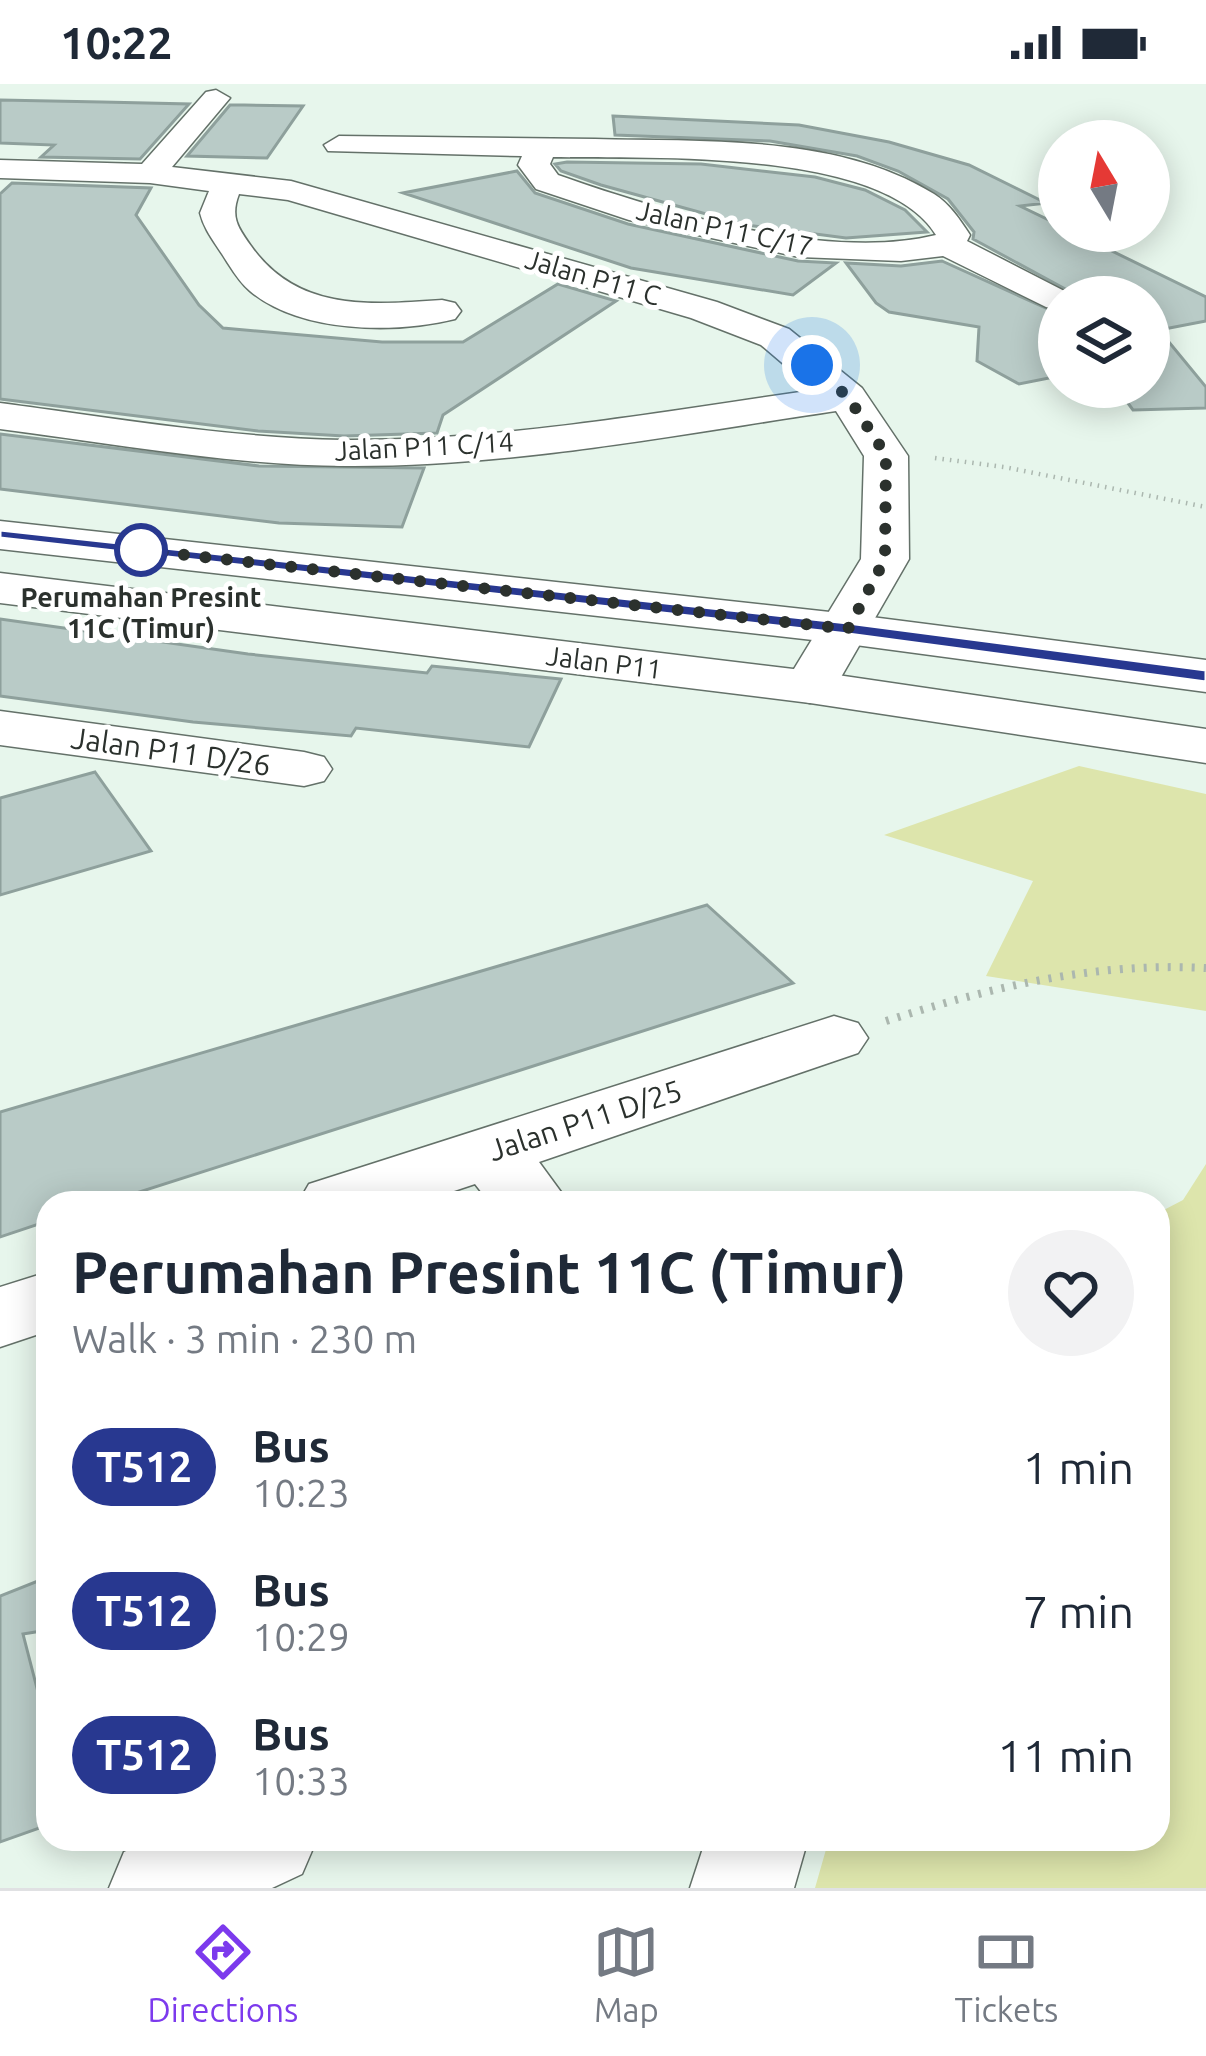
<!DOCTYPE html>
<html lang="en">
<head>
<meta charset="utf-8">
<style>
  body { margin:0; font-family:Ubuntu,sans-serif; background:#f2f2f3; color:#1f2937; height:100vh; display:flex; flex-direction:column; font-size:45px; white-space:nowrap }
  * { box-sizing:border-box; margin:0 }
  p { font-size:39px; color:#747a83 }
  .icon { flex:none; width:66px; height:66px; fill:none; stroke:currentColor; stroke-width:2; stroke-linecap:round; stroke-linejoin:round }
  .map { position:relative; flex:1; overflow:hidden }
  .sheet { position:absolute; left:36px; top:1107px; width:1134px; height:660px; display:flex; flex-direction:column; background:#fff; border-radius:36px; box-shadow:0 6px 30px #0003 }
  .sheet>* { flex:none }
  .badge { padding:0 24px; border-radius:39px; font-size:42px; line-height:78px }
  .needle { width:78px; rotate:350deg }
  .controls { position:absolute; left:1038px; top:36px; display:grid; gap:24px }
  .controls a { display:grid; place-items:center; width:132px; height:132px; border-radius:50%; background:#fff; box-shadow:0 6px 30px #0003; font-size:60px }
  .you { position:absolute; width:60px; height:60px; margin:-30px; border:9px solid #fff; border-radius:50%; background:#1a73e8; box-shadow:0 0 0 18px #1a73e833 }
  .map>.badge { position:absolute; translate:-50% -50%; box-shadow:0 0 0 6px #fff }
  .round { display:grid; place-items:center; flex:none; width:126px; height:126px; border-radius:63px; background:#f2f2f3 }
  .head { display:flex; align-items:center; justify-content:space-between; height:204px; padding:0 36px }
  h1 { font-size:57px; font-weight:700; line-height:90px }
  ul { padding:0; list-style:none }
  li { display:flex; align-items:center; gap:36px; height:144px; padding:0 36px }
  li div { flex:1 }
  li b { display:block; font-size:45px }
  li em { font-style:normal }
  li .badge { min-width:132px; font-weight:700; text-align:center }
  .status { display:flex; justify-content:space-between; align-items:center; height:84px; padding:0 60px; background:#fff; direction:ltr }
  .status svg { height:33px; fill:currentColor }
  .dock { display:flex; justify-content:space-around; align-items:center; height:168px; border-top:3px solid #e0e1e3; background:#fff; font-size:33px; color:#747a83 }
  .dock a { display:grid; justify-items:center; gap:6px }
  .dock .active { color:#7c3aed }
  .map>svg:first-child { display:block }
</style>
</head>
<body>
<div class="status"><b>10:22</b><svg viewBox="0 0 49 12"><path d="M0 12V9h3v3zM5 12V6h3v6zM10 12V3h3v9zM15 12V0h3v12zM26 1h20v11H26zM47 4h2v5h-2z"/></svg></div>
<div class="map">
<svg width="1206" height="1804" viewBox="0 0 1206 1804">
  <rect width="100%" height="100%" fill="#e7f6ec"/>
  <path fill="#dde5ac" d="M1079,682L1206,710V927L986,892L1033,797L884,751Z
    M1206,1080V1804H815L829,1755H1158V1129L1183,1116Z"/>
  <path fill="#b9cbc7" stroke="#8ea09c" stroke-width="3" d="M0,16L102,18L189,20L140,75L41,73L54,61L0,59Z
    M230,21H244L303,22L267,74L187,72Z
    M613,32L799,41L889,58L969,81L1046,119L1020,122L1059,141V147H1071L1206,213V237L1159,246L1206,303V324L1133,326L1116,303H1149V213H1080L973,155L974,148L948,115L898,87L857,72L770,57L615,51Z
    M567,78L701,80L815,93L865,106L905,126L927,148L846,154L746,141L601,101L561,87L555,80Z
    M517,87L535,109L628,140L798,177L836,179L793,211L631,184L403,109Z
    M12,99L151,104L136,131L199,221L223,244L382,258H463L558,200L616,217L443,331L437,349L344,352L258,347L0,315V110Z
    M942,177L1059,230V292L1019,300L977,277L979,243L889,228L876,219L846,179L901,182Z
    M0,350L259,382L424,384L402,443L279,439L0,405Z
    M0,535L248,570L427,589L432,582L561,595L529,663L356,644L351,652L193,638L0,612Z
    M95,688L151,767L0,811V714Z
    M707,821L793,899L105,1119H48V1137L0,1153V1028Z
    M48,1493V1546L23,1550L48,1647V1741L0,1758V1512Z"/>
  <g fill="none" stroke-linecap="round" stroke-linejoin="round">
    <g stroke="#647169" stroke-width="3">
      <path id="minor" d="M216,6L230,14L172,83L291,97L717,218L789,245L862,304L908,372L909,475L829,614L810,619L791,614L783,603L861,475L864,372L836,327C674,351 510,383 346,382C230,381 115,360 0,345V319C114,334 229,354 344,356C502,357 659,328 814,306L761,261L691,234L288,116L239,110C230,133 238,144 251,162C298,228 369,221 442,216L455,219L461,227L455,235C394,250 300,249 250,207C238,197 230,182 222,170C213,156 204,145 200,129L209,107L150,99L0,94V76L142,80L206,8Z
        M339,52C424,53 510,54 595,55C705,58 837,50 934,110C950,120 960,136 970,151L967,157L1076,213H1059V226L1046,223L943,172L901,177L799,173L629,136L536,105L518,81L522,72L328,67L324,61ZM553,73C646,75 882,63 936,151C827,178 663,128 558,91L550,80Z
        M0,627L304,668L324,673L332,685L324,697L304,702L0,661Z
        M834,932L858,939L868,954L858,969L539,1078L569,1119H490L475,1100L418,1119H298L309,1100Z
        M48,1188V1247L0,1263V1203Z
        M153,1755H317L302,1790L272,1804H109L124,1768Z
        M706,1755H808L794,1804H690Z"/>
    </g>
    <g stroke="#647169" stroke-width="3">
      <path id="secondary" d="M0,437L848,530L1206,576V608L848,560L0,465Z
        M0,489L810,587L1206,645V679L810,619L0,519Z"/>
    </g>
    <path stroke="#abb7af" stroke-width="4.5" stroke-dasharray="1.5 6" stroke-linecap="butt" d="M935,374L1004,383L1206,423"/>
    <path stroke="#abb7af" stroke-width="8" stroke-dasharray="3 9" stroke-linecap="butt" d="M886,937C992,903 1094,878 1206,884"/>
    <use href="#minor" fill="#fff" fill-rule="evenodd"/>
    <use href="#secondary" fill="#fff" fill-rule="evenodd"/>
  </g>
  <path fill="#283890" stroke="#fff" stroke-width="3" d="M0,446L848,539L1206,586V598L848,550L0,454Z"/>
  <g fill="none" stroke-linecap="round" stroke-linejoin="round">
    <path stroke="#2b312d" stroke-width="12" stroke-dasharray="0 21.6" d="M141,466L848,545L885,475L886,371L848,313L812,281"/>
  </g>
  <circle fill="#fff" stroke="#283890" stroke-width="6" cx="141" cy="466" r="24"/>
  <g text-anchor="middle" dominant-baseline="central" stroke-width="10" stroke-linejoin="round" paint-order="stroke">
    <g font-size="27" fill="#2b312d" stroke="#fff">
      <text transform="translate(725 144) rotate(12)">Jalan P11 C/17</text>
      <text transform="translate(593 193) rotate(16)">Jalan P11 C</text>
      <text transform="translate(424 362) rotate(-3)">Jalan P11 C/14</text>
      <text transform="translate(604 578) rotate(7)">Jalan P11</text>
    </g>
    <g font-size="27" font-weight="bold" fill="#2b312d" stroke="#fff">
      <text x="141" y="513">Perumahan Presint<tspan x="141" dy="31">11C (Timur)</tspan></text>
    </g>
    <g font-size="30" fill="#2b312d" stroke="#fff">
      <text transform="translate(171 667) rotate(8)">Jalan P11 D/26</text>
      <text transform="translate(585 1036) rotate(-18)">Jalan P11 D/25</text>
    </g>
  </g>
</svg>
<div class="controls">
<a><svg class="needle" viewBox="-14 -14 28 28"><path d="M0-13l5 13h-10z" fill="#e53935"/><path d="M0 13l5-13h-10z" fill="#747a83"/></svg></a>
<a><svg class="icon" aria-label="layers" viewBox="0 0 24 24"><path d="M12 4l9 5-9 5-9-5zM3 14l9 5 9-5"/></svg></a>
</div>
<div class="you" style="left:812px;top:281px"></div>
<section class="sheet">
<div class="head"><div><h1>Perumahan Presint 11C (Timur)</h1><p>Walk · 3 min · 230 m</p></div><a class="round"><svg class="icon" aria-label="heart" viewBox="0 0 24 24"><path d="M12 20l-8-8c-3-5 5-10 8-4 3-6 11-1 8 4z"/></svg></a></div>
<ul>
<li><span class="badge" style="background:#283890;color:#fff">T512</span><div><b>Bus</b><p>10:23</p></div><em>1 min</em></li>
<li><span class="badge" style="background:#283890;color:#fff">T512</span><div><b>Bus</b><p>10:29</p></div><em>7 min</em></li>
<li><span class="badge" style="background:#283890;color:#fff">T512</span><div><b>Bus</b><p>10:33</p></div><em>11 min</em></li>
</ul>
</section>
</div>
<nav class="dock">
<a class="active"><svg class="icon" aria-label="directions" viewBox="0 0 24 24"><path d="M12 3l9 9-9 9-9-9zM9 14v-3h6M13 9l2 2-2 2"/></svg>Directions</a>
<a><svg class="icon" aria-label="map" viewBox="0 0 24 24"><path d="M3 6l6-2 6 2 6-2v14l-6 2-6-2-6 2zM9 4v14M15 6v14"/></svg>Map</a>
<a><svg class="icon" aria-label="tickets" viewBox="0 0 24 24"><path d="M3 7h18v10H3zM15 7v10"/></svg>Tickets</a>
</nav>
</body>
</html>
